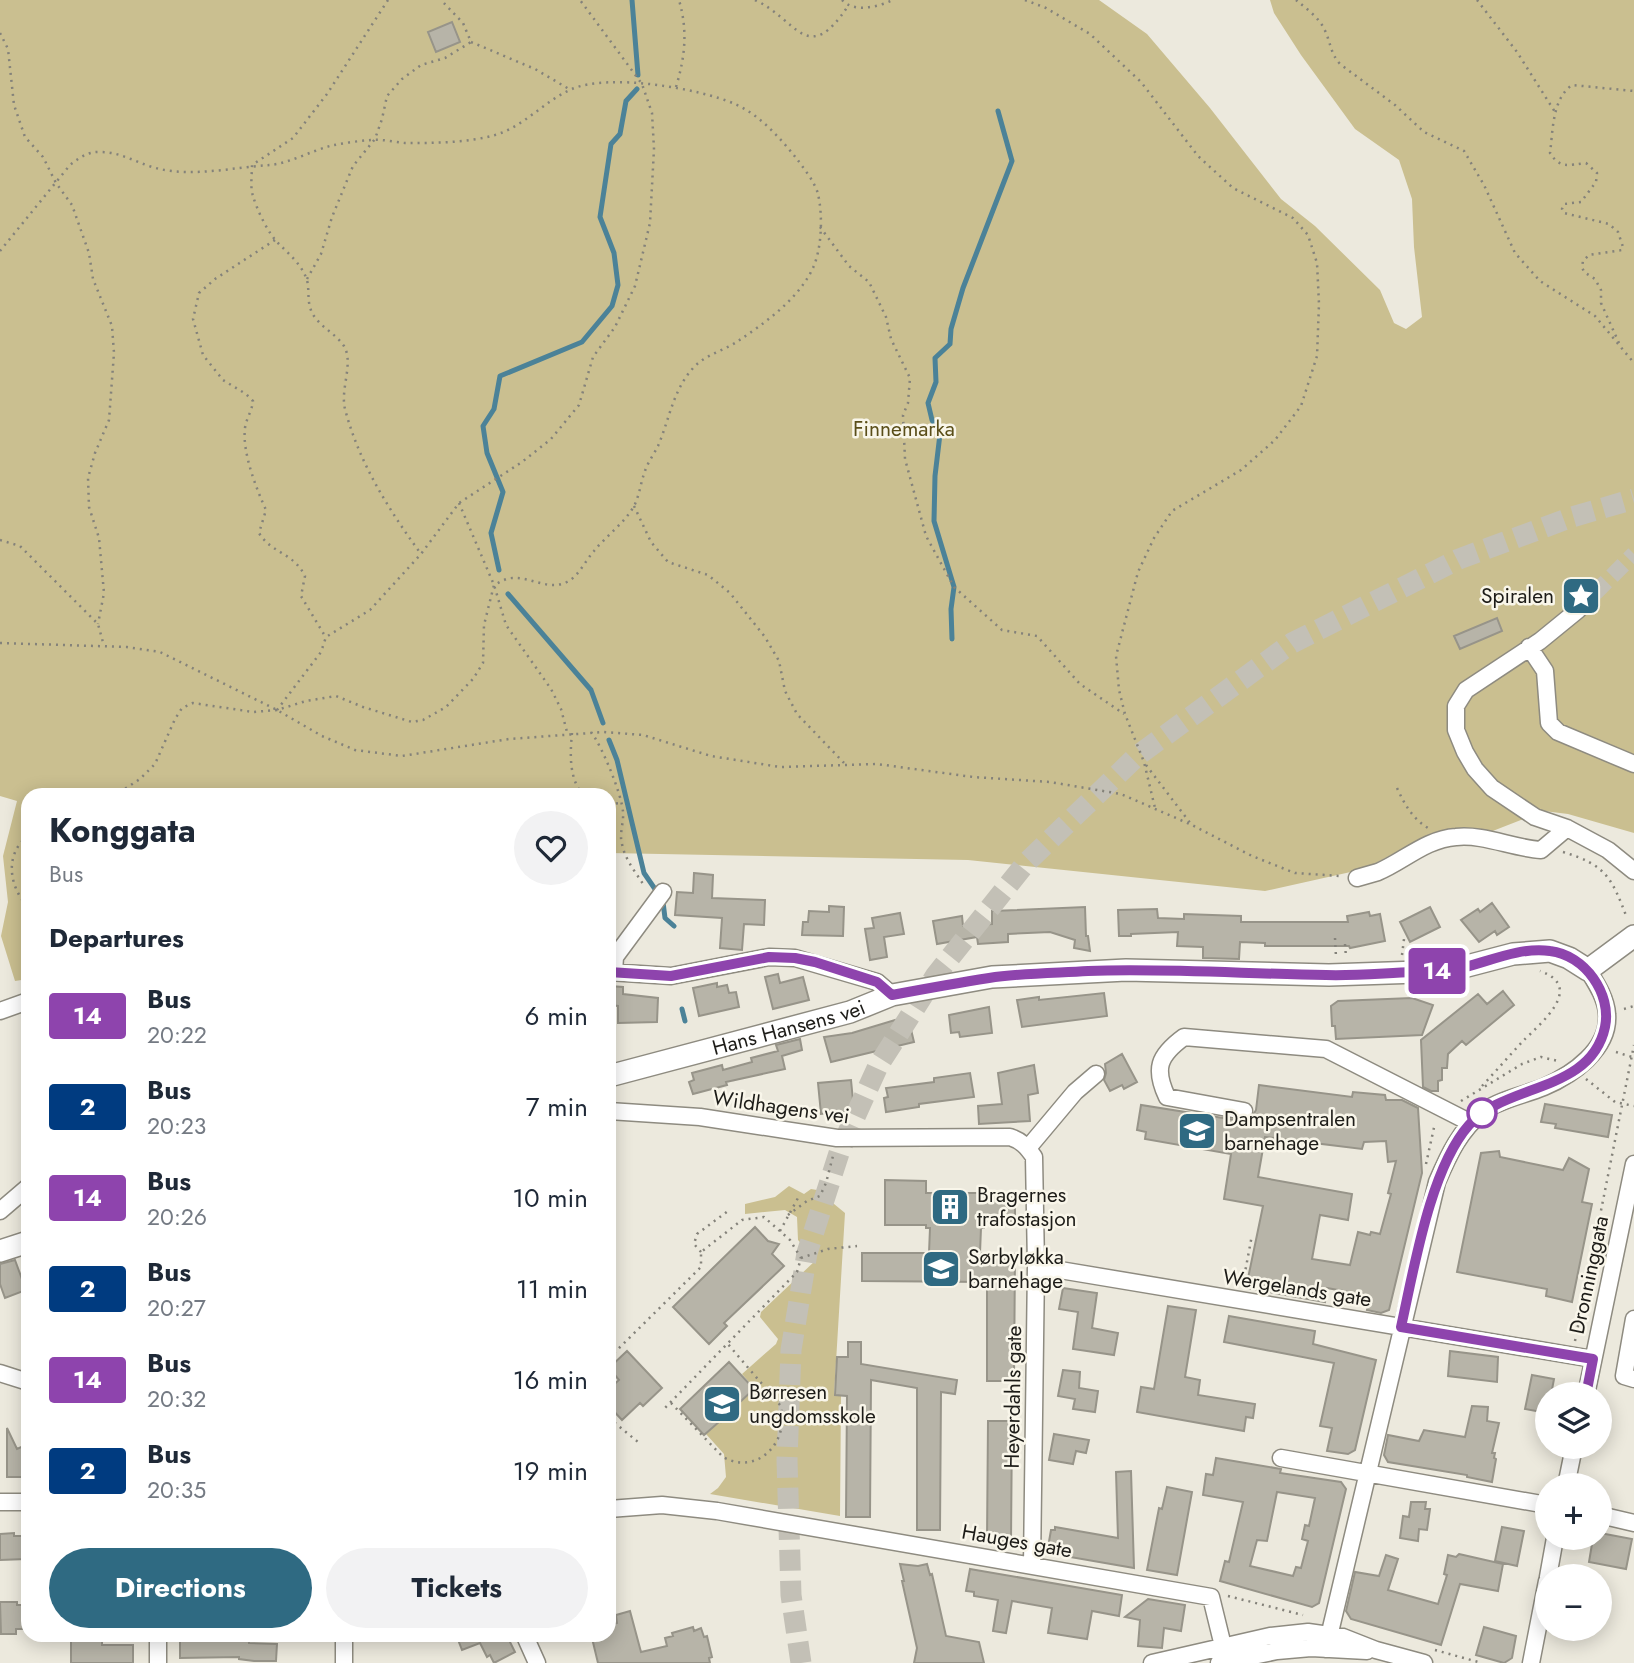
<!DOCTYPE html>
<html lang="en">
<head>
<meta charset="utf-8">
<style>
  body { margin:0; font-family:Jost,sans-serif; background:#f2f2f3; color:#1f2937; height:100vh; display:flex; flex-direction:column; font-size:26px; white-space:nowrap }
  * { box-sizing:border-box; margin:0 }
  p { font-size:23px; color:#747a83 }
  .icon { flex:none; width:38px; height:38px; fill:none; stroke:currentColor; stroke-width:2; stroke-linecap:round; stroke-linejoin:round }
  .map { position:relative; flex:1; overflow:hidden }
  .details { position:absolute; left:21px; top:788px; width:595px; height:854px; display:flex; flex-direction:column; background:#fff; border-radius:21px; box-shadow:0 4px 18px #0003 }
  .details>* { flex:none }
  .badge { padding:0 14px; border-radius:5px; font-size:24px; line-height:46px }
  .buttons { position:absolute; left:1535px; top:1382px; display:grid; gap:14px }
  .buttons a { display:grid; place-items:center; width:77px; height:77px; border-radius:50%; background:#fff; box-shadow:0 4px 18px #0003; font-size:35px }
  .map>.badge { position:absolute; translate:-50% -50%; box-shadow:0 0 0 4px #fff }
  h2 { padding:0 28px; font-size:26px; line-height:63px }
  .round { display:grid; place-items:center; flex:none; width:74px; height:74px; border-radius:37px; background:#f2f2f3 }
  .headline { display:flex; align-items:center; justify-content:space-between; height:119px; padding:0 28px }
  h1 { font-size:33px; font-weight:700; line-height:52px }
  .primary-button { display:flex; gap:14px; margin-top:auto; padding:14px 28px }
  .primary-button a { flex:1; height:80px; border-radius:42px; background:#2f6a82; color:#fff; font-size:28px; font-weight:700; line-height:80px; text-align:center }
  .primary-button a+a { background:#f2f2f3; color:#1f2937 }
  ul { padding:0; list-style:none }
  li { display:flex; align-items:center; gap:21px; height:91px; padding:0 28px }
  li div { flex:1 }
  li b { display:block; font-size:26px }
  li em { font-style:normal }
  li .badge { min-width:77px; font-weight:700; text-align:center }
  .map>svg:first-child { display:block }
</style>
</head>
<body>
<div class="map">
<svg width="1634" height="1663" viewBox="0 0 1634 1663">
  <rect width="100%" height="100%" fill="#ece9dd"/>
  <path fill="#cabf90" d="M0,0H1099L1147,34L1210,108L1281,199L1315,226L1380,290L1394,323L1406,329L1422,317L1414,247L1412,199L1399,160L1355,129L1301,55L1274,13L1270,0H1634V833L1568,814L1544,811L1462,843L1412,844L1364,869L1265,891L968,860L609,853V794H28V979L15,981L1,936L8,902L3,856L17,801L0,796Z
    M789,1186L804,1194L811,1189L817,1190L845,1213L834,1395L841,1396L840,1516L710,1494L718,1488L726,1477L724,1454L706,1434L720,1421L738,1409V1403L754,1388L742,1374L776,1344L778,1339L760,1317L761,1312L816,1260L798,1240L797,1217L785,1210L745,1214V1204L775,1197Z"/>
  <g fill="none" stroke-linecap="round" stroke-linejoin="round">
    <path stroke="#4b8298" stroke-width="5" d="M632,0L638,75
      M499,570L491,533L503,492L487,453L483,426L494,409L500,376L582,342L612,306L618,285L614,253L600,217L611,144L620,134L626,101L637,89
      M508,594L591,690L603,723
      M952,639L951,609L954,587L934,521L935,476L940,434L932,420L928,403L936,382L935,358L950,344L951,329L963,288L1012,161L998,111
      M609,740L617,760L644,873L655,889
      M663,902L665,918L674,926
      M682,1009L685,1021"/>
  </g>
  <path fill="#b7b4a8" stroke="#979489" stroke-width="2" fill-rule="evenodd" d="M452,22L460,42L436,52L428,32Z
    M1497,618L1502,631L1460,649L1454,636Z
    M694,873L713,875L712,898L765,900L764,925L744,924L742,950L720,948L722,918L675,915L677,892L693,893Z
    M1492,903L1509,927L1497,935L1495,931L1479,942L1461,920L1478,909L1480,912Z
    M829,906L844,907L843,936L802,935L803,922H808L809,911L829,912Z
    M1085,907L1086,936H1088L1090,951L1074,948L1075,940L1050,932L1008,934V942L978,944L977,937L937,944L933,921L962,916L963,926L992,924V911Z
    M1430,907L1440,927L1410,942L1400,922Z
    M1157,909L1158,918L1184,919V914L1241,916V922H1348L1347,916L1369,912L1370,916L1380,914L1385,941L1350,948L1349,946H1265V943L1240,942L1239,959L1203,958V947L1177,946L1178,932L1131,934V936H1119L1118,910Z
    M900,913L904,934L884,937L887,957L870,960L865,929L874,928L872,918Z
    M778,974L780,983L803,977L809,1000L773,1009L765,977Z
    M717,983V987L727,985L729,993L736,992L739,1007L699,1016L693,988Z
    M609,986L623,987V994L658,998L657,1022L618,1023V1006L609,1005Z
    M1503,991L1514,1005L1466,1045L1462,1041L1448,1054L1447,1068H1442V1080L1438,1081V1091H1431L1423,1087L1421,1040L1478,994L1487,1004Z
    M1104,993L1107,1016L1022,1027L1017,1000L1039,997V1000Z
    M1412,998L1433,1005L1422,1035L1336,1039L1335,1026H1332L1331,1006L1338,1001Z
    M989,1007L992,1033L960,1037L959,1032L951,1033L949,1015Z
    M895,1020L896,1025L909,1021L914,1042L831,1062L824,1037L852,1033Z
    M800,1039L802,1050L782,1056L785,1069L726,1082L727,1085L693,1094L689,1082L694,1080L692,1073L722,1065L723,1070L752,1062L751,1058L778,1051L776,1045Z
    M1122,1054L1137,1082L1124,1089L1122,1085L1110,1091L1104,1080L1106,1073L1105,1064Z
    M1034,1065L1038,1093L1028,1095L1030,1121L979,1124L978,1106L1002,1104L998,1073Z
    M970,1073L974,1097L919,1104V1107L886,1112L884,1098L888,1097L886,1088L934,1082V1078Z
    M851,1080L854,1111L821,1114L818,1083Z
    M1259,1085L1352,1097L1353,1092L1385,1095L1386,1100H1402L1418,1108L1422,1173L1389,1310L1381,1313L1367,1310L1370,1296L1327,1288L1325,1302L1246,1288L1263,1206L1224,1199L1231,1154L1145,1139L1146,1132L1137,1130L1141,1105L1242,1121L1250,1120L1256,1110ZM1265,1137L1362,1149L1364,1142L1386,1141L1388,1162L1396,1161L1388,1193L1391,1194L1380,1234L1371,1232L1370,1235L1358,1232L1350,1265L1312,1259L1320,1215L1348,1220L1352,1194L1258,1177Z
    M1545,1104L1612,1115L1608,1137L1555,1128L1556,1124L1541,1122Z
    M1499,1151L1500,1157L1563,1170L1569,1158L1589,1169L1582,1202L1592,1204L1572,1302L1546,1296L1547,1289L1457,1272L1481,1153Z
    M885,1180L926,1181V1193H1015V1221H984V1228H981L980,1253L1015,1254L1014,1381H987V1282L862,1281V1253H929L930,1228H926V1225H885Z
    M755,1227L768,1241L779,1244L772,1254L784,1266L724,1323L727,1326L709,1344L673,1307Z
    M15,1260L26,1290L5,1298L0,1284V1264Z
    M1063,1288L1097,1293L1092,1328L1118,1333L1114,1355L1073,1349L1078,1312L1059,1309Z
    M1168,1306L1196,1310L1185,1377L1200,1380L1198,1395L1255,1404L1253,1418L1246,1417L1244,1431L1137,1412L1141,1387L1154,1389Z
    M1229,1316L1315,1331L1313,1344L1376,1360L1355,1450L1348,1454L1327,1451L1332,1428L1320,1426L1334,1363L1224,1342Z
    M848,1342H861V1364L957,1380L955,1394L941,1392L940,1530H917V1388L871,1380L870,1517H846L847,1396L835,1395L837,1357H848Z
    M627,1351L662,1388L643,1406L640,1403L622,1420L609,1406V1389L619,1380L609,1368Z
    M1450,1351L1498,1357L1497,1382L1448,1376Z
    M729,1362L754,1389L740,1402L739,1409L733,1411L721,1422L720,1421L704,1435L680,1409Z
    M1063,1370L1080,1372L1079,1388L1098,1391L1095,1412L1073,1409L1075,1399L1058,1396Z
    M1532,1375L1554,1379L1551,1395H1547V1413L1525,1409Z
    M1472,1406L1488,1407L1487,1421L1499,1423L1492,1453H1495L1494,1458L1496,1459L1492,1482L1467,1477V1475L1388,1462L1384,1455L1388,1435L1419,1441L1424,1430L1465,1437Z
    M988,1421H1012L1011,1542L987,1541Z
    M7,1428L17,1449L28,1444V1477H7Z
    M1054,1434L1089,1440L1086,1453L1076,1451L1073,1464L1049,1460Z
    M1216,1458L1281,1469L1280,1473L1341,1482L1346,1489L1319,1603L1312,1607L1220,1581L1225,1561L1229,1562L1243,1502L1203,1495L1206,1474L1213,1475ZM1277,1492L1315,1498L1309,1526L1305,1525L1302,1539L1308,1541L1301,1568L1296,1567L1293,1576L1250,1566L1257,1540L1267,1541Z
    M1131,1471L1134,1568L1047,1553L1051,1530H1055V1527L1118,1538L1116,1472Z
    M1167,1487L1192,1492L1177,1575L1147,1570L1159,1508L1162,1509Z
    M1411,1502H1426L1425,1509H1430L1427,1530L1419,1529L1418,1541L1400,1538L1403,1516L1409,1517Z
    M1502,1527L1524,1531L1517,1566L1495,1561Z
    M14,1533V1536H25L26,1559L0,1560V1534Z
    M1600,1533L1632,1539L1626,1569L1589,1562L1593,1538H1600Z
    M1459,1554L1503,1564L1498,1591L1460,1584L1441,1645L1351,1619L1346,1611L1355,1572L1379,1576L1386,1555L1398,1559L1388,1590L1438,1604L1447,1575L1444,1574L1448,1555L1456,1557Z
    M900,1564L918,1566L927,1564L930,1575L932,1574L946,1636L979,1642L984,1663H914L917,1648L902,1581H904Z
    M970,1569L1122,1595L1119,1616L1092,1611L1087,1639L1048,1633L1052,1608L1012,1601L1006,1633L993,1631L998,1600L974,1596V1592L966,1591Z
    M1148,1599L1185,1605L1181,1631L1164,1628L1162,1648L1138,1646L1140,1620L1125,1617Z
    M0,1602H17V1605H26V1629H16V1634H1Z
    M630,1611L641,1652L667,1646L665,1638L673,1636L672,1633L693,1627L694,1631L701,1628L704,1637L707,1636L712,1657L709,1658L710,1663H598L591,1634H609V1625L617,1623L616,1615Z
    M1484,1627L1516,1636L1512,1658L1504,1663L1476,1655Z
    M71,1634H102V1645H133V1663H71Z
    M229,1634H249V1643L277,1644L276,1661H254L239,1659V1657L180,1658V1637H229Z
    M464,1634H506L515,1652L494,1663L490,1655L487,1657L480,1643L462,1650L457,1637Z"/>
  <g fill="none" stroke-linecap="round" stroke-linejoin="round">
    <path stroke="#c3c0b6" stroke-width="16" stroke-dasharray="16 8" stroke-linecap="butt" d="M1578,610L1634,554"/>
    <path stroke="#c3c0b6" stroke-width="21" stroke-dasharray="21 10" stroke-linecap="butt" d="M801,1663L791,1595L787,1460L791,1350L807,1253L840,1150L878,1066L936,975L1026,863L1137,756L1292,643L1459,559L1572,517L1634,499"/>
    <g stroke="#8e8b80" stroke-width="19">
      <path id="minor" d="M1578,610L1540,641L1466,690L1456,706V730L1465,752L1475,769L1492,788L1535,817L1567,828L1608,850L1634,871
        M1529,647L1545,671L1549,723L1558,732L1634,764
        M1357,878C1364,876 1371,874 1378,872C1404,861 1426,839 1456,837C1484,834 1512,848 1541,850L1567,828
        M609,972L671,976L769,957L795,958L877,982L892,995
        M614,972L615,957L663,892
        M0,1011L28,1001
        M609,1111L700,1117L837,1138L1010,1137C1022,1141 1027,1147 1034,1157L1036,1266L1032,1565
        M1244,1111L1167,1097C1154,1069 1158,1056 1184,1037L1326,1049L1471,1123
        M1028,1148L1075,1092L1096,1074
        M0,1211L28,1187
        M1036,1266L1593,1359
        M1634,1319L1624,1376L1634,1379
        M0,1373L28,1382
        M1586,1395L1634,1164
        M1281,1458L1547,1505
        M1566,1486L1574,1447
        M0,1502H28
        M609,1509L662,1505L717,1511L1211,1597L1223,1646
        M1600,1515L1634,1523
        M1548,1577L1555,1538
        M524,1634L537,1663
        M1326,1649L1437,1182C1449,1154 1460,1130 1484,1111C1501,1099 1525,1095 1544,1087C1572,1075 1610,1049 1607,1014C1606,998 1596,983 1588,970
        M158,1663V1634
        M344,1663V1634
        M1152,1663L1270,1636L1308,1632L1343,1637L1376,1650L1424,1663
        M1219,1663L1277,1651L1311,1648L1367,1651
        M1531,1663L1547,1581"/>
    </g>
    <g stroke="#8e8b80" stroke-width="24">
      <g id="major">
        <path id="s1" d="M609,1076L850,1012L892,995L992,977L1126,970L1329,975L1448,971L1513,954L1550,951L1569,958L1588,970L1634,936"/>
        <path d="M0,1251L28,1242"/>
      </g>
    </g>
    <path stroke="#84827a" stroke-width="2.5" stroke-dasharray="2 5" stroke-linecap="butt" d="M388,0L327,94L293,138L252,165C252,175 250,187 253,196C257,210 268,233 278,243C289,254 302,265 307,280C310,293 306,304 314,316C322,328 336,334 344,346C354,363 340,389 345,409C359,463 389,510 421,554
      M755,0C797,19 807,68 848,6
      M842,0C854,13 878,7 893,0
      M1025,0L1046,8L1090,34L1141,82L1198,156L1233,188L1293,218L1308,235L1317,263L1319,304L1317,356L1301,406L1275,440L1241,470L1172,511L1154,538L1138,572L1116,656L1119,690L1125,714L1144,762L1155,808
      M1296,0C1307,9 1321,19 1326,33C1331,45 1331,54 1340,64L1395,105L1424,132L1464,151L1484,185L1515,253L1540,281L1595,316L1634,363
      M1477,0L1517,52L1555,112
      M0,33L8,49L14,105L25,137L43,157L56,183L72,205L89,253L93,279L112,326L114,353L109,420L95,453L88,478L89,507L99,538L104,593L98,624
      M471,42L535,69L569,89
      M676,87C685,57 688,31 679,0
      M820,227L849,266L869,282L886,317L891,339L910,378L908,403L903,415L905,459L926,536L954,587L1002,630L1037,636L1080,684L1124,714
      M275,240L215,279L199,293L193,319L203,355L223,380L246,394L253,401C252,411 246,419 245,428C242,452 256,488 266,510L259,533C272,554 293,552 305,576L301,596L325,636
      M0,251L70,165C79,158 88,151 101,152C122,152 140,165 160,169C194,177 236,167 270,165C290,163 311,151 330,146C343,143 358,141 371,140C382,139 394,142 405,143C434,143 467,143 495,135C525,126 544,101 572,89C609,73 698,88 735,104C760,115 780,138 797,159C804,169 815,182 818,194C823,216 822,250 812,270C797,300 765,323 738,341C725,350 708,354 696,365C673,388 670,418 658,446C654,454 648,462 645,471C641,481 640,493 635,504C627,521 606,536 594,551C585,561 579,576 567,582C549,591 531,577 513,578C506,578 500,582 494,585L484,625L483,663L473,679L446,707L423,720L412,722L363,707L336,696L306,701L277,710L253,712L193,703L182,708L175,719L155,764L140,779L117,794
      M307,279L321,254L332,217L353,166L375,139L382,119L387,96L402,79L421,65L445,58L471,42L463,23L441,0
      M1619,343L1601,303V290L1595,279L1584,272L1582,267L1583,261L1589,255L1622,250L1623,247L1618,232L1609,224L1564,213L1562,209L1564,204L1581,202L1596,182L1597,173L1586,163C1569,165 1560,169 1550,153C1553,131 1552,99 1572,85L1634,91
      M459,503L494,585L506,625L551,689L561,709L567,732
      M634,506L651,542L668,562L708,575L730,593L765,637L779,661L785,691L797,714L845,764
      M0,540L20,546L98,624L104,646
      M0,643L127,647L160,652L277,710L322,736L355,750L402,756L509,739L604,732L643,735L711,756L780,767L877,764L973,777L1050,782L1121,794L1192,825L1252,856L1295,873L1340,876
      M277,710L321,652L326,637L370,610L421,554L459,503L522,462L551,439L579,405L593,357L615,327L635,286L650,223L654,149L652,113L642,84L580,0
      M591,732C602,746 622,795 623,812C624,822 619,834 622,844C625,860 637,874 645,887
      M572,733C570,754 569,777 582,794
      M1146,765L1191,824
      M1397,788C1405,805 1412,818 1428,828
      M609,804L621,803
      M28,836C4,854 9,887 28,907
      M1563,852C1607,865 1612,879 1627,918
      M1335,938L1336,957
      M1345,944L1346,957
      M1402,955L1404,939
      M1624,1009L1634,1006
      M1616,1052L1632,1057
      M1586,1079L1615,1102L1634,1106
      M1482,1086C1496,1071 1509,1056 1523,1041C1540,1024 1586,987 1540,971
      M1461,1101L1522,1064L1541,1057L1558,1061
      M1426,1164L1435,1123
      M788,1215L807,1201L820,1196L826,1183L834,1152
      M780,1231L798,1198
      M701,1252L694,1244L697,1234L728,1211
      M801,1258L828,1249L857,1246
      M1243,1283L1252,1235
      M1575,1341L1634,1045
      M609,1358L701,1267V1252L742,1220L764,1217L790,1240L801,1258L797,1272L662,1411
      M671,1403L723,1457C759,1477 791,1439 780,1405L727,1343
      M609,1418L638,1442
      M1228,1596L1303,1615
      M1435,1650L1482,1663"/>
    <use href="#minor" stroke="#fff" stroke-width="16"/>
    <use href="#major" stroke="#fff" stroke-width="21"/>
  </g>
  <g fill="none" stroke-linecap="round" stroke-linejoin="round">
    <g stroke="#fff" stroke-width="16">
      <path id="line" d="M609,972L671,976L769,957L795,958L815,962L877,982L892,995C924,989 957,983 989,978C1021,973 1055,973 1088,971C1167,968 1247,974 1326,975C1355,976 1384,973 1413,972C1424,972 1437,972 1448,971C1480,966 1516,946 1550,951C1585,955 1612,994 1605,1027C1591,1093 1505,1083 1469,1125C1430,1169 1414,1269 1401,1327L1593,1359L1586,1395"/>
    </g>
    <use href="#line" stroke="#8e44ad" stroke-width="10"/>
  </g>
  <defs>
    <g id="sight-square" transform="scale(2.0125)"><rect x="-9" y="-9" width="18" height="18" rx="4" fill="#2f6a82" stroke="#f9f6ea"/><path d="M0-6L1.8-2.2L6-1.7L2.9 1.2L3.7 5.4L0 3.3L-3.7 5.4L-2.9 1.2L-6-1.7L-1.8-2.2Z" fill="#fff"/></g>
    <g id="school-square" transform="scale(2.0125)"><rect x="-9" y="-9" width="18" height="18" rx="4" fill="#2f6a82" stroke="#f9f6ea"/><path d="M0-5L7-2L0 1L-7-2ZM-4 1L0 2.5L4 1V4Q0 6-4 4Z" fill="#fff"/></g>
    <g id="building-square" transform="scale(2.0125)"><rect x="-9" y="-9" width="18" height="18" rx="4" fill="#2f6a82" stroke="#f9f6ea"/><path d="M-4-6H4V6H1V3H-1V6H-4ZM-2.5-4.3h1.7v1.8h-1.7ZM.8-4.3h1.7v1.8H.8ZM-2.5-1h1.7V.8h-1.7ZM.8-1h1.7V.8H.8Z" fill="#fff"/></g>
  </defs>
  <g fill-rule="evenodd">
    <use href="#sight-square" x="1581" y="596"/>
    <use href="#school-square" x="1197" y="1131"/>
    <use href="#building-square" x="950" y="1207"/>
    <use href="#school-square" x="941" y="1269"/>
    <use href="#school-square" x="722" y="1404"/>
  </g>
  <circle fill="#fff" stroke="#8e44ad" stroke-width="3.5" cx="1482" cy="1113" r="14"/>
  <g text-anchor="middle" dominant-baseline="central" stroke-width="5" stroke-linejoin="round" paint-order="stroke">
    <g font-size="21" fill="#5a4e19" stroke="#f9f6ea">
      <text x="904" y="429">Finnemarka</text>
    </g>
    <g font-size="21" fill="#1d1c18" stroke="#f9f6ea" text-anchor="start">
      <text x="1554" y="596" text-anchor="end">Spiralen</text>
      <text x="1224" y="1119">Dampsentralen<tspan x="1224" dy="24">barnehage</tspan></text>
      <text x="977" y="1195">Bragernes<tspan x="977" dy="24">trafostasjon</tspan></text>
      <text x="968" y="1257">Sørbyløkka<tspan x="968" dy="24">barnehage</tspan></text>
      <text x="749" y="1392">Børresen<tspan x="749" dy="24">ungdomsskole</tspan></text>
    </g>
    <g font-size="21" fill="#1d1c18" stroke="#f9f6ea">
      <text stroke="none"><textPath href="#s1" startOffset="186">Hans Hansens vei</textPath></text>
      <text transform="translate(781 1107) rotate(8)">Wildhagens vei</text>
      <text transform="translate(1589 1275) rotate(-78)">Dronninggata</text>
      <text transform="translate(1297 1288) rotate(9)">Wergelands gate</text>
      <text transform="translate(1013 1397) rotate(-89)">Heyerdahls gate</text>
      <text transform="translate(1017 1541) rotate(10)">Hauges gate</text>
    </g>
  </g>
</svg>
<div class="buttons">
<a><svg class="icon" aria-label="layers" viewBox="0 0 24 24"><path d="M12 4l9 5-9 5-9-5zM3 14l9 5 9-5"/></svg></a>
<a>+</a>
<a>−</a>
</div>
<b class="badge" style="left:1437px;top:971px;background:#8e44ad;color:#fff">14</b>
<section class="details">
<div class="headline"><div><h1>Konggata</h1><p>Bus</p></div><a class="round"><svg class="icon" aria-label="heart" viewBox="0 0 24 24"><path d="M12 20l-8-8c-3-5 5-10 8-4 3-6 11-1 8 4z"/></svg></a></div>
<h2>Departures</h2>
<ul>
<li><span class="badge" style="background:#8e44ad;color:#fff">14</span><div><b>Bus</b><p>20:22</p></div><em>6 min</em></li>
<li><span class="badge" style="background:#003b80;color:#fff">2</span><div><b>Bus</b><p>20:23</p></div><em>7 min</em></li>
<li><span class="badge" style="background:#8e44ad;color:#fff">14</span><div><b>Bus</b><p>20:26</p></div><em>10 min</em></li>
<li><span class="badge" style="background:#003b80;color:#fff">2</span><div><b>Bus</b><p>20:27</p></div><em>11 min</em></li>
<li><span class="badge" style="background:#8e44ad;color:#fff">14</span><div><b>Bus</b><p>20:32</p></div><em>16 min</em></li>
<li><span class="badge" style="background:#003b80;color:#fff">2</span><div><b>Bus</b><p>20:35</p></div><em>19 min</em></li>
</ul>
<div class="primary-button"><a>Directions</a><a>Tickets</a></div>
</section>
</div>
</body>
</html>
